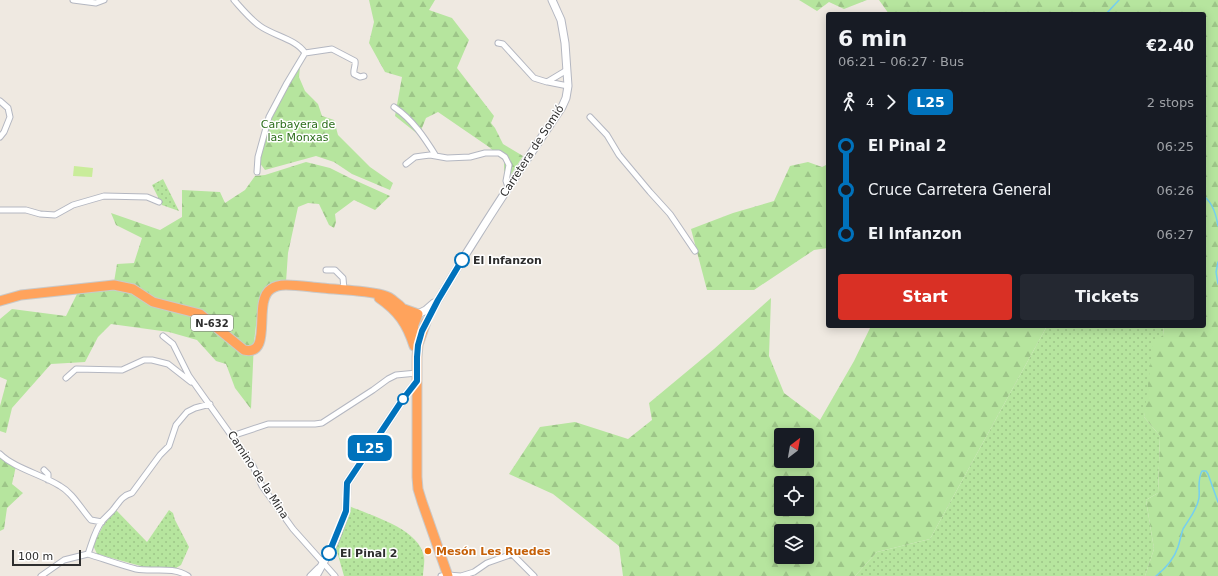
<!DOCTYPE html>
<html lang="en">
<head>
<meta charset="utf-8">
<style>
  body { margin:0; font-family:"DejaVu Sans",sans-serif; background:#242831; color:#f1f3f6; height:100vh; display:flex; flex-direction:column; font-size:15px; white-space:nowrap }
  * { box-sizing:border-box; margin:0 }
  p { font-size:13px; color:#9ea1a6 }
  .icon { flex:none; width:22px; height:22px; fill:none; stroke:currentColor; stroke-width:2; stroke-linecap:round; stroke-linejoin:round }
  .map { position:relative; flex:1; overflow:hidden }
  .drawer { position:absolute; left:826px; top:12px; width:380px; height:316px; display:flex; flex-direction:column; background:#171b24; border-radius:4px; box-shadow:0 2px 10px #0003 }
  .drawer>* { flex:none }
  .badge { padding:0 8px; border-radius:6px; font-size:14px; line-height:26px }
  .needle { width:26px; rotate:31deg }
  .controls { position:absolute; left:774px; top:428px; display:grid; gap:8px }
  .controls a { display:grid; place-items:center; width:40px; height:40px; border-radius:4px; background:#171b24; box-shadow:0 2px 10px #0003; font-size:20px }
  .scale { position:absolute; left:12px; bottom:10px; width:69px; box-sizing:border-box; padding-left:4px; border:2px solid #2e2e2e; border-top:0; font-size:11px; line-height:14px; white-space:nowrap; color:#2e2e2e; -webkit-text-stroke:3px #fff; paint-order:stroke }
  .map>.badge { position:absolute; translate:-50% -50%; box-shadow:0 0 0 2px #fff }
  .legs { display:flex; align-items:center; gap:6px; height:44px; padding:0 12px; font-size:13px }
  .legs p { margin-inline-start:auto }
  .head { display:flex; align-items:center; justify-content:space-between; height:68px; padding:0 12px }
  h1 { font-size:22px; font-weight:600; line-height:30px }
  .action { display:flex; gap:8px; margin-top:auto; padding:8px 12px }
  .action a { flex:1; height:46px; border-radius:4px; background:#d93025; color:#fff; font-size:16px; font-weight:600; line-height:46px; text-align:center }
  .action a+a { background:#242831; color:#f1f3f6 }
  ul { padding:0 12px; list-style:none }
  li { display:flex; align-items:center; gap:14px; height:44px; font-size:15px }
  li i { display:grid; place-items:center; width:6px; height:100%; margin:0 5px; background:currentColor }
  li i::after { content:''; width:10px; height:10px; margin:-5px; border:3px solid; border-radius:50%; background:#171b24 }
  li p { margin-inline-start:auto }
  li:first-child i { background:linear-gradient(#0000 50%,currentColor 0) }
  li:last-child i { background:linear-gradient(currentColor 50%,#0000 0) }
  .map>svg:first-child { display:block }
</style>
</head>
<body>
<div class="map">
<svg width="1218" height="576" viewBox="0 0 1218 576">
  <defs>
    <pattern id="grass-dots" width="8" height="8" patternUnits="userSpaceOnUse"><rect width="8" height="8" fill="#b6e59e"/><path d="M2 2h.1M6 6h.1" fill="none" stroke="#9dc588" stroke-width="1.8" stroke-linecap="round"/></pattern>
    <pattern id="forest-firs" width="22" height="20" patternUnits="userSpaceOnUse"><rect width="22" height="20" fill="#b6e59e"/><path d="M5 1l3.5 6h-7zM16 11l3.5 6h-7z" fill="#9dc588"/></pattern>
  </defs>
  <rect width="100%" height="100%" fill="#efe9e1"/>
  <path fill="url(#grass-dots)" d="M163,179L179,211L162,205L152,185Z
    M1047,326H1164L1163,335L1144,417L1160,436L1158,493L1146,500L1154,549L1145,576H855L877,552L930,539Z
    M349,506C372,516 420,529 424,557C425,563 423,570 423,576H344L336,548L348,518Z
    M116,510L147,542L169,510L173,513L175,520L189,547L181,565L176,568H148L97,554L93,545L104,524Z"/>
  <path fill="url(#forest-firs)" fill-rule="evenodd" d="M369,0H435L429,10L452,18L469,40L457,68L494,116L491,123L495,128L503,144L523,156L508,179L504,170V161L489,147L438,112L426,118L419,135L395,116L402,77L385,72L369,43L374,22Z
    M799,0H867L844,9L829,2L817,11Z
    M879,0H1218V576H1145L1154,549L1146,500L1158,493L1160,436L1144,417L1153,344L1163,335L1164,326H1204V14H889Z
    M300,67L299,77L305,91L318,104L322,116L334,120L338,135L370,167L393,183L390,190L352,174L334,162L316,156L265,170L259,162L271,117L289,84Z
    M306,162L330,168L350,178L390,196L375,210L354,200L335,214L336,222L334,228L329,225L319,204L308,203L298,207L288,253L286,282L259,301L254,342L251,409L235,388L226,364L216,361L197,340L169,332L111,324L98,337L85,362L51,364L12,408L6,433L0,431V406L7,380L0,377V319L12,309L66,316L77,294L113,288L117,264L134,263L142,238L116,225L111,213L160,230L182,217V190L220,192L225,203L245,190L255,176L265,175Z
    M808,162L822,167L828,164V248L814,250L754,290H707L691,229L733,213L774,201L790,166Z
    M771,298L769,356L784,393L820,420L854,361L871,326H1047L930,539L877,552L855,576H623L619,546L553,494L509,474L540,427L575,422L628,439L652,420L649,403L714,349ZM781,435H807V461H781ZM781,483H807V509H781ZM781,531H807V557H781Z
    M0,457L16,466L12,484L23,493L7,508L4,529L0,531Z"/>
  <path fill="#c9ec9a" d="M74,166L93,168L92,177L73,176Z"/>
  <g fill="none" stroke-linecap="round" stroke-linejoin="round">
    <path stroke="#75cff0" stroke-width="1.5" d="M1106,14L1119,0
      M1204,196C1213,204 1216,214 1218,226
      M1218,262L1216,272L1218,284
      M1156,576C1166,568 1174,559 1178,547C1180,541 1181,535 1183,529C1189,519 1197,510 1199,498C1200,489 1197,480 1202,471H1206L1208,474L1218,502"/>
    <g stroke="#b4b7c1" stroke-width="7">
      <path id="street" d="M73,0L96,3L104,0
        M234,0C242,9 250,19 260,26C274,36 296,39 305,53L287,83L269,117L258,157L257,172
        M498,43L503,44L534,78L547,82L567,70
        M305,53L332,49L355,61C356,66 353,69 354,74L360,77L364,76
        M548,82L568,86
        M0,101L8,108L10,117L4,132L0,137
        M394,107C413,120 424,137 436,156
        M590,117L607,135L619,155L650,192L670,214L695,251
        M406,164L415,157L422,156L430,155L447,158L470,157L485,153H499L505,157L509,165L506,181L508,187
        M0,210H26L40,214L55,215L73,205L104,196L147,197L159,202
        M326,270H335L343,278L344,290
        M163,336L173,344L189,376L253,466L262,486L293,529L335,576
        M66,378L76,369L122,370L144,360H152L168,364L191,382
        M232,436L268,424H315L322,423L373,390L388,379L396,375L417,373
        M0,454C14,468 43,475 60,486C73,493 81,509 91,520L102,522
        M44,470L48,474V480
        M88,554C104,559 120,565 136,569C154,572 172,566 188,576
        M41,576L64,560L88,554C92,543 95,529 103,520C106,517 109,514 112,511C119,503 121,496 132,493L160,455L169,446L176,425L187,412L195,408L210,404
        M310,576L318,568
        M441,576L448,575L461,576L474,572L487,563L512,554L534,576"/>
    </g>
    <g stroke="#b4b7c1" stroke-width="9">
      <path id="secondary" d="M418,314L426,310L434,303
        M426,322C441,293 459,265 476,238C504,193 533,150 562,107L566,98L568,86L565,43L561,20L552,0
        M316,576L335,541L346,511L347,483L403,399L417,381"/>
    </g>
    <g stroke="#c9c9c9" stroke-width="11">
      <path id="highway" d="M379,298C398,311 407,324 414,346
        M0,301L21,295L114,285L133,289L153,302L200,314L244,350C274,357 252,301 271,289C275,286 281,285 286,285C298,285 310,287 322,288C342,290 364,290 383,295C387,296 391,298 394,301C410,312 415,327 418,345
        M404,309L418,314L413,327
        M426,322L418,345L417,357V477L418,489L422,502L448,576"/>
    </g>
    <use href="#street" stroke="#fff" stroke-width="5"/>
    <use href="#secondary" stroke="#fff" stroke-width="7"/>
    <use href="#highway" stroke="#ffa35c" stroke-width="9"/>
  </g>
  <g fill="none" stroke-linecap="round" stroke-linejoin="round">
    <g stroke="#fff" stroke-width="9">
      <path id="line-1" d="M329,553L346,511L347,483L403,399L417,381V357L418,345L422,331L438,300L462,260"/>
    </g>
    <use href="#line-1" stroke="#0072bc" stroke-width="6"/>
  </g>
  <g fill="#fff" stroke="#0072bc" stroke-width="2">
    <circle cx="462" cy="260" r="7"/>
    <circle cx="403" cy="399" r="5"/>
    <circle cx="329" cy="553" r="7"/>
  </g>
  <circle fill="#e8710a" stroke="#fff" stroke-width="1.5" cx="428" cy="551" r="4"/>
  <g text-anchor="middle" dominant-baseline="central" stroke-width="3" stroke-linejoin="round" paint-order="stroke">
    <rect fill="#fff" stroke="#6d6d6d" stroke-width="1" x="191" y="315" width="42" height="16" rx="3"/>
    <g font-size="10" font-weight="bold" fill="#2e2e2e">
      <text x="212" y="323">N-632</text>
    </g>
    <g font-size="11" fill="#2c6e1b" stroke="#fff">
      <text x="298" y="124">Carbayera de<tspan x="298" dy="13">las Monxas</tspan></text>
    </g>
    <g font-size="11" fill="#2e2e2e" stroke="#fff">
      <text transform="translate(532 151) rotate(-57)">Carretera de Somió</text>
      <text transform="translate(258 475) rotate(57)">Camino de la Mina</text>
    </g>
    <g font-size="11" font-weight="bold" fill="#2e2e2e" stroke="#fff" text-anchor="start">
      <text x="473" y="260">El Infanzon</text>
      <text x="340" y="553">El Pinal 2</text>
    </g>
    <g font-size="11" font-weight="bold" fill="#c56008" stroke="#fff" text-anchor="start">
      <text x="436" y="551">Mesón Les Ruedes</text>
    </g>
  </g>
</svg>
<div class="controls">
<a><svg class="needle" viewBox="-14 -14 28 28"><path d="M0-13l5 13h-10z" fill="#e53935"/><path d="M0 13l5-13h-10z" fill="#9ea1a6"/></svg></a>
<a><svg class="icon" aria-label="locate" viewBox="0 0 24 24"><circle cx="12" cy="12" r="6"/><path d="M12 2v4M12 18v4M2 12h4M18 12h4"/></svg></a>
<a><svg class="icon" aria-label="layers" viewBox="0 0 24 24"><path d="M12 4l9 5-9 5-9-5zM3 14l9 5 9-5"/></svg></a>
</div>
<div class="scale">100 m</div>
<b class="badge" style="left:370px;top:448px;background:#0072bc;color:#fff">L25</b>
<section class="drawer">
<div class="head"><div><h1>6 min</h1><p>06:21 – 06:27 · Bus</p></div><b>€2.40</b></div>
<div class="legs"><svg class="icon" aria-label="walk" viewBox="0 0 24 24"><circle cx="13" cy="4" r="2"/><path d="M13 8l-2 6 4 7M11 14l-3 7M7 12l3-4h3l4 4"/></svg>4<svg class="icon" aria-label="forward" viewBox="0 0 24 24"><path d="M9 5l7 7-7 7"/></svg><b class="badge" style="background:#0072bc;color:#fff">L25</b><p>2 stops</p></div>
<ul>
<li><i style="color:#0072bc"></i><b>El Pinal 2</b><p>06:25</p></li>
<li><i style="color:#0072bc"></i><span>Cruce Carretera General</span><p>06:26</p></li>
<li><i style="color:#0072bc"></i><b>El Infanzon</b><p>06:27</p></li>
</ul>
<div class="action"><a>Start</a><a>Tickets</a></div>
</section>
</div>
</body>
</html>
